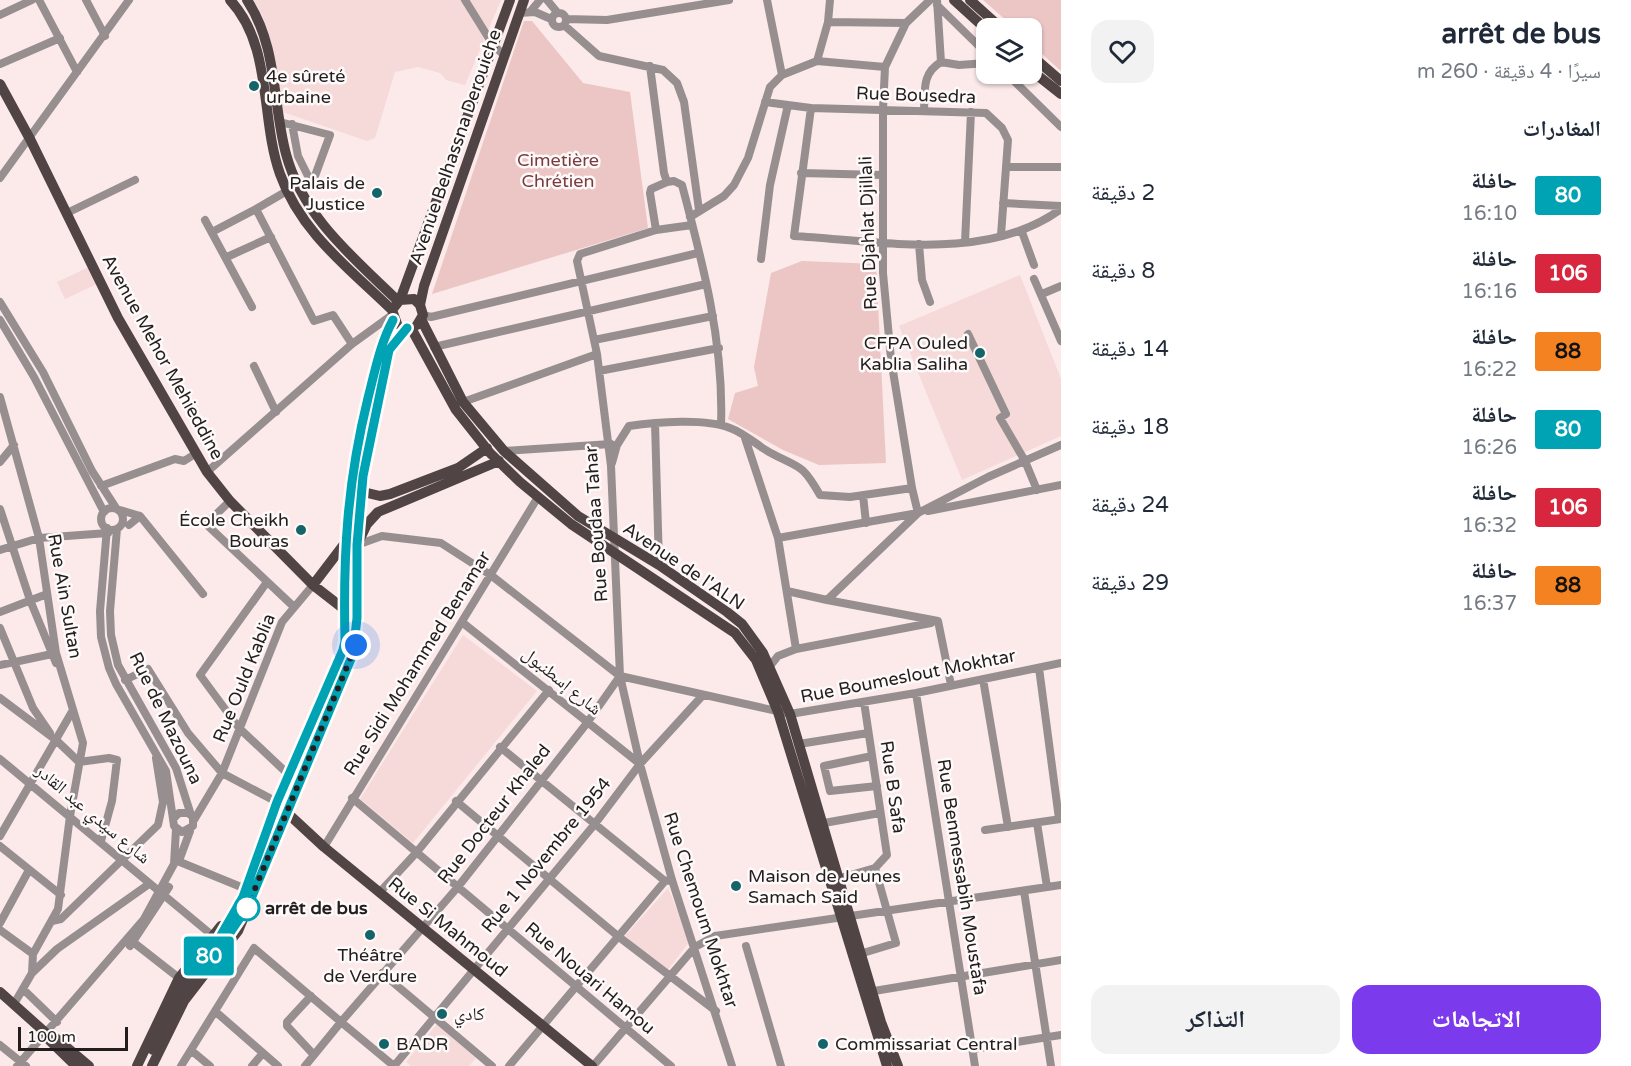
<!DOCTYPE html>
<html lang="ar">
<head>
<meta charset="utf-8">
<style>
  body { margin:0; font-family:"Varela Round","Noto Naskh Arabic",sans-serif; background:#f2f2f3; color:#1f2937; direction:rtl; height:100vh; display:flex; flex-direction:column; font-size:22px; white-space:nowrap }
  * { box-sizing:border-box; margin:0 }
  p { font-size:20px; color:#747a83 }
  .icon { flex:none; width:33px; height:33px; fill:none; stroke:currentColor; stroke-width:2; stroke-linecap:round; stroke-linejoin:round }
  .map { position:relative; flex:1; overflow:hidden; direction:ltr }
  .sheet { display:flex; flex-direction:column; background:#fff; width:570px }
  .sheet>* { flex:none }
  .badge { padding:0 12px; border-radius:4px; font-size:21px; line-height:39px }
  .controls { position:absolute; left:976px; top:18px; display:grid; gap:12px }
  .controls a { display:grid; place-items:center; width:66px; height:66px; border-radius:12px; background:#fff; box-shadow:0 2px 4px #0004; font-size:30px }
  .scale { position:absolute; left:18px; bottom:15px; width:110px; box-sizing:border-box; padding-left:6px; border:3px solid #231d1d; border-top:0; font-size:16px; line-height:21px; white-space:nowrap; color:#231d1d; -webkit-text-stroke:4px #fefafa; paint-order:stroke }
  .you { position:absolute; width:30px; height:30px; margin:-15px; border:4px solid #fff; border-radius:50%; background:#1a73e8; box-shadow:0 0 0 9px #1a73e833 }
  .map>.badge { position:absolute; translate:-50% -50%; box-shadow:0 0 0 3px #fff }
  h2 { padding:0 30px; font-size:22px; line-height:54px }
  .round { display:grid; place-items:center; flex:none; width:63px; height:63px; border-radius:18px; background:#f2f2f3 }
  .summary { display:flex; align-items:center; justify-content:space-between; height:102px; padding:0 30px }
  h1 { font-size:28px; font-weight:800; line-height:45px }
  .button { display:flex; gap:12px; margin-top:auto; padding:12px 30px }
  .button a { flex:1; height:69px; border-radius:18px; background:#7c3aed; color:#fff; font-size:24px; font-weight:800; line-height:69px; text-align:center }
  .button a+a { background:#f2f2f3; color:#1f2937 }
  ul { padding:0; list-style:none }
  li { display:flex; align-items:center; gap:18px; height:78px; padding:0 30px }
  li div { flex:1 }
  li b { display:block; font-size:22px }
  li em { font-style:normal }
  li .badge { min-width:66px; font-weight:700; text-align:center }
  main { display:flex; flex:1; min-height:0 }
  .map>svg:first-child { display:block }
</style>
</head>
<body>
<main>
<section class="sheet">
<div class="summary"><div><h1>arrêt de bus</h1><p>سيرًا · 4 دقيقة · 260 m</p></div><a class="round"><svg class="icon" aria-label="heart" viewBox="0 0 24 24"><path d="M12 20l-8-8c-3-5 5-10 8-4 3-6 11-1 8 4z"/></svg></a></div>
<h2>المغادرات</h2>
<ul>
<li><span class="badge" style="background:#00a3b4;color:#fff">80</span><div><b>حافلة</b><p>16:10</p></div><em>2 دقيقة</em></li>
<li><span class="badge" style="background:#d7263d;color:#fff">106</span><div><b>حافلة</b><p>16:16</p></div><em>8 دقيقة</em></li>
<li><span class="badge" style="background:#f58220;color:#111">88</span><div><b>حافلة</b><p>16:22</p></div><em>14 دقيقة</em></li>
<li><span class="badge" style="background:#00a3b4;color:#fff">80</span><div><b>حافلة</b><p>16:26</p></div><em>18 دقيقة</em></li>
<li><span class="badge" style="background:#d7263d;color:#fff">106</span><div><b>حافلة</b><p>16:32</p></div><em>24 دقيقة</em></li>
<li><span class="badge" style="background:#f58220;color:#111">88</span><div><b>حافلة</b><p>16:37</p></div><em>29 دقيقة</em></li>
</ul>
<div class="button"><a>الاتجاهات</a><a>التذاكر</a></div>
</section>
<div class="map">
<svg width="1061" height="1066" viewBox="0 0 1061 1066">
  <rect width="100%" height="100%" fill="#fce9e9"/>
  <path fill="#f5dad9" d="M253,0H501L465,85L446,80L440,73L418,67L395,72L375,138L367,141L283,112L267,30L262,15Z
    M89,267L97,284L65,299L57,282Z
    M1020,275L1061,379V436L962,480L899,326Z
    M463,635L537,691L413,843L360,799Z
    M668,888L690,941L667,971L625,936Z
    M437,1024L476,1058L469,1066H411L406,1062Z"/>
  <path fill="#ecc5c5" d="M983,0H1061V71L1032,45V28H1015Z
    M524,21H532L583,83L630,92L648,228L432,294Z
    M802,261L876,264L886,463L819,465L783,450L728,419L735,393L758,386L754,367L771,273Z"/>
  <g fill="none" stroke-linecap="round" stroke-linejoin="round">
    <path stroke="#978f8f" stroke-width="8" d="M39,0L77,72
      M86,0L105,36
      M465,0L493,45L504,55
      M547,0L557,12
      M767,0L782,75
      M937,5L987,54
      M530,12L540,0
      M552 20a7 7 0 1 1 14 0a7 7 0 1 1-14 0Z
      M519,13L535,12L551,19
      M0,15L32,0
      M566,19L607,20L729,0
      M828,22L906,23
      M564,25L599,56L663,70L677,83L684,102L699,210
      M817,61L828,22L830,0
      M941,62L959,65L987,63
      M0,64L60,38
      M650,66L664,173L667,182L674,181L682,185C703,264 724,343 721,425
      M1007,74L1061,127
      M765,102L811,108L986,113L1002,128L1008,140L1001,235
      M811,108L794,236C880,241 987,263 1061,209
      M924,110C925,90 922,73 941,62L937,0
      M280,122L330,135L312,184L298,156L292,124
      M1006,167H1061
      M801,173L882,175
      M0,178L129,0
      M667,182L651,189L650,193L656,230L580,254L577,261L597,354L611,466L620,676L640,764L672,880L732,1066
      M287,191L256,209L314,321L333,315L352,344
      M1003,203L1061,206
      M67,213L135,180
      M690,217L724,196L734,185L748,158L770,87L782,75L817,61L885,67
      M205,220L252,307
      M656,230L692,225
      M212,232L256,209
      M1022,232L1034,265
      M965,242L971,112
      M919,244L922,280L930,302
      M227,257L271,237
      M761,259L770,185L788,105
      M1034,279L1061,341
      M1042,294L1061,286
      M0,302L43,372L92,471L116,508
      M423,315L431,317L698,253
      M0,320L34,377L104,512
      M968,334L1006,414L1000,418L1025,461L1037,490
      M594,340L713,316
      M434,347L706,284
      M254,366L276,412
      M599,371L719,348
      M0,397L39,538L56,653L83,743L70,816L58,909L33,954L32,973L14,1004
      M463,402L597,354
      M655,423L659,565
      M745,438L778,538L796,649L778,656L770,666
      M504,451L611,444
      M0,462L14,445
      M612,463L617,445L629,426C656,422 705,418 730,428C744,433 757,445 769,452C800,469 801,462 820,495L850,497L912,488
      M207,472L352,344L392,315
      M101,486L175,459L184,461L195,454
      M863,495L866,523
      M230,501L206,524L293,606
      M101 519a11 11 0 1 1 22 0a11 11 0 1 1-22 0Z
      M0,509L30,600L56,663
      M120,510L140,516L203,594
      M928,511L1061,485
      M918,513L912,488L891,359L883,273V109L885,67L906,23L930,0
      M918,513L827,600L938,621L951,685
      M129,525L140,516
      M107,528L100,611L101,637L109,668L116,684L166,771L174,826L182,832L193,826V817L188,813H179L174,818
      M117,529L110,611L111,635L118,665L176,768L191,815
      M778,538L918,513L988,477L1061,445
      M357,545L382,536L441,543L492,576L620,676L790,714L916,693L1061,663
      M0,550L39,538L108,533
      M267,582L200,675L239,728L289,775
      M787,591L827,600
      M0,612L47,594
      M463,623L640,764
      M0,628L33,708L50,733
      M796,649L931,623
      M0,665L52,654
      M1039,668L1059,819
      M983,679L1008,827
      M125,680L148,669L188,733L222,773L277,802
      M916,693L975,1066
      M0,698L56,740L79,762L109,758L117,760L112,801L101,841
      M799,744L868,733
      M500,747L665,881
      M872,756L824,766L830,791L877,786
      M0,759L213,936
      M352,798L671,1066
      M456,801L619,937L716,1011
      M194,820L222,773L282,622L313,585
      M824,823L880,813
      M1037,823L1047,887
      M985,830L1061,819
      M0,836L73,710
      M0,846L61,895
      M324,847L538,497
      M180,858L190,831
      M175,860L246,889
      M840,878L875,868
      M1024,891L1051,1066
      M379,893L416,853L549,690
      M52,921L61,919L158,825L163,802L156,758
      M0,923L29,870
      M0,930L33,954
      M133,942L179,978
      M130,946L169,887
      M746,946L781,1066
      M863,953L896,943L875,868L887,855L864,702
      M32,973L57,949L149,884
      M382,973L492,1066
      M23,989L57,1022
      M868,992L1061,960
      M311,996L287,1022V1026L314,1055
      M216,1012L278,1066
      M0,1045L26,1066
      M973,1049L1061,1035
      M192,1051L210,1066
      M17,1066L144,919L174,864L176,829
      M181,1066L254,948L341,1022L457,888L587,723L620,676
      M252,1066L263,1053
      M305,1066L341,1022L394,1066
      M394,1066L594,825L640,764L703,695
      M509,1066L665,881L672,880
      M593,1066L695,947L715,936L1061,885"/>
    <path stroke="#514444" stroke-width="10" d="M230,0C273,46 260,118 280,174C301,233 349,268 392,310
      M247,0C278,47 272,102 286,154C303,217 353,257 398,301
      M954,0L987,30
      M970,0L1001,28
      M1032,56L1061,81
      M1032,71L1061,94
      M0,84L30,139L118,318L207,472L230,501L313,585L349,613
      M400,300L414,299L420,305L423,315L417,325
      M420,305L424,286L524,0
      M421,319L463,402L504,451L578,516L659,565L727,612L742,624L763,653L790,714L881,1022L898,1066
      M397,324L392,310L400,300L510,0
      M411,328L456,410L490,453L520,482L571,524L735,633L756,660L778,712L887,1066
      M355,490L380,496L390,494L458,468L487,448
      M360,539L367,524L378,512L499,461
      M313,585L345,543
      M283,809L324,847L592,1066
      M209,956L243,897L277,802L343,650L345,543L352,471L381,345L393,319
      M0,992L47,1034L49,1040L76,1066
      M57,1039L89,1066
      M153,1050L181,989L203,962
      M137,1066L179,978L221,926
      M152,1066L184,1001L238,931L353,654L357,618V545L363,476L374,414L389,350L407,328"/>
  </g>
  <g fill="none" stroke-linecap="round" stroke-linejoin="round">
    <g stroke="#fff" stroke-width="14">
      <path id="line" d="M393,320C380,344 375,371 368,398C347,483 343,555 345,641L343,650L277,802L243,897L209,956L225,940L248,906L353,654L357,618V545L363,476L389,350L407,328"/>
    </g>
    <use href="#line" stroke="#00a3b4" stroke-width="9"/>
    <path stroke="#231d1d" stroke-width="6" stroke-dasharray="0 10.8" d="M247,908L356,645"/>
  </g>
  <g fill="#15646a" stroke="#fefafa" stroke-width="2">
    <circle cx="254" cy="86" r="6"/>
    <circle cx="377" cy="193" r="6"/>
    <circle cx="980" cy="353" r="6"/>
    <circle cx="301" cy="530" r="6"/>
    <circle cx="736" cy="886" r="6"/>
    <circle cx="370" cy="935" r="6"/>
    <circle cx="442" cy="1014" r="6"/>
    <circle cx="384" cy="1044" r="6"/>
    <circle cx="823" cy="1044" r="6"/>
  </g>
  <circle fill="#fff" stroke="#00a3b4" stroke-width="3" cx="247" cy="908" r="12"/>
  <g text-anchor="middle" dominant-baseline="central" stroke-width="5" stroke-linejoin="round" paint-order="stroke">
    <g font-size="18" fill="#231d1d" stroke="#fefafa" text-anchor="start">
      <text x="266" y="76">4e sûreté<tspan x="266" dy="21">urbaine</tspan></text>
      <text x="365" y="183" text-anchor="end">Palais de<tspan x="365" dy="21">Justice</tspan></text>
      <text x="968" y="343" text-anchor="end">CFPA Ouled<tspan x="968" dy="21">Kablia Saliha</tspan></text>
      <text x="289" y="520" text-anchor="end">École Cheikh<tspan x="289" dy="21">Bouras</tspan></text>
      <text x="748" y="876">Maison de Jeunes<tspan x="748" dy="21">Samach Said</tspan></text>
      <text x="370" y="955" text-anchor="middle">Théâtre<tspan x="370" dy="21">de Verdure</tspan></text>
      <text x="454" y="1014">كادي</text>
      <text x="396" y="1044">BADR</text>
      <text x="835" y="1044">Commissariat Central</text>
    </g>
    <g font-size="18" fill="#231d1d" stroke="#fefafa">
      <text transform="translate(916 95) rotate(2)">Rue Bousedra</text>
      <text transform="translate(455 147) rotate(-71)">Avenue Belhassna Derouiche</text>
      <text transform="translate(868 233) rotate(-92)">Rue Djahlat Djillali</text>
      <text transform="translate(163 357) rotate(61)">Avenue Mehor Mehieddine</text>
      <text transform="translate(596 524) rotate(-94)">Rue Boudaa Tahar</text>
      <text transform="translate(684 566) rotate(34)">Avenue de l'ALN</text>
      <text transform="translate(65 596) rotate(80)">Rue Ain Sultan</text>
      <text transform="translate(417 663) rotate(-58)">Rue Sidi Mohammed Benamar</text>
      <text transform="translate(908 676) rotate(-11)">Rue Boumeslout Mokhtar</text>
      <text transform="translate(244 678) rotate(-68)">Rue Ould Kablia</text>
      <text transform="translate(562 681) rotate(39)">شارع إسطنبول</text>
      <text transform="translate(166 718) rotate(64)">Rue de Mazouna</text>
      <text transform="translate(893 787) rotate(82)">Rue B Safa</text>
      <text transform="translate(93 814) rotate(40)">شارع سيدي عبد القادر</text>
      <text transform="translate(494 814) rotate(-52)">Rue Docteur Khaled</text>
      <text transform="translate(546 855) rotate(-51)">Rue 1 Novembre 1954</text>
      <text transform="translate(962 877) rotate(81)">Rue Benmessabih Moustafa</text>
      <text transform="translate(701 910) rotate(72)">Rue Chemoum Mokhtar</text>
      <text transform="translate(448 927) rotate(39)">Rue Si Mahmoud</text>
      <text transform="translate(590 978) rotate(40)">Rue Nouari Hamou</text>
    </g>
    <g font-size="18" fill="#793b3e" stroke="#fefafa">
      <text x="558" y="160">Cimetière<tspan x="558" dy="21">Chrétien</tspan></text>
    </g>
    <g font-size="18" font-weight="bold" fill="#231d1d" stroke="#fefafa" text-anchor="start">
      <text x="265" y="908">arrêt de bus</text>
    </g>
  </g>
</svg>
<div class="controls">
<a><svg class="icon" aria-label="layers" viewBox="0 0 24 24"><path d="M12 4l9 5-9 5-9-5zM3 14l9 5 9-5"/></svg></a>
</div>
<div class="scale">100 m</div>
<div class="you" style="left:356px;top:645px"></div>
<b class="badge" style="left:209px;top:956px;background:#00a3b4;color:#fff">80</b>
</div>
</main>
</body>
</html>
